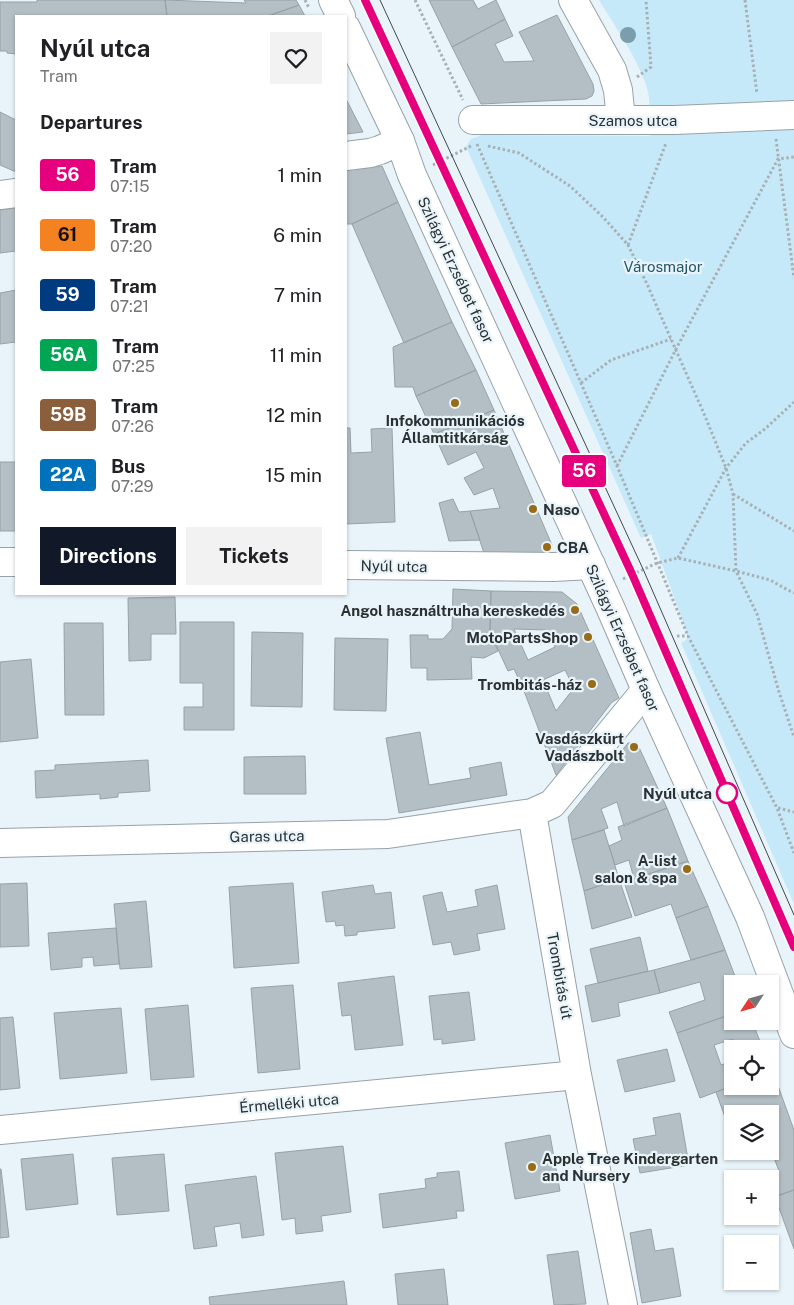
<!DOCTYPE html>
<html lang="en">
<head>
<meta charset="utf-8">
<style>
  body { margin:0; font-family:"Public Sans",sans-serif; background:#f2f2f2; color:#202124; height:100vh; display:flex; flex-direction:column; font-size:19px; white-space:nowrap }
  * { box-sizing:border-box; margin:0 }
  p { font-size:16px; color:#757577 }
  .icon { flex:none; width:28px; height:28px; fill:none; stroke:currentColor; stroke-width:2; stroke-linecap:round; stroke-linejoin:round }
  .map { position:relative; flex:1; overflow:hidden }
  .panel { position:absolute; left:15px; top:15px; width:332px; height:580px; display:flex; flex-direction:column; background:#fff; border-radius:0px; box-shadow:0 1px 4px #0004 }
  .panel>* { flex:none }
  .badge { padding:0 10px; border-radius:4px; font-size:18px; line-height:32px }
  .needle { width:32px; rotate:234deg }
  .fabs { position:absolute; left:724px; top:975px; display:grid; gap:10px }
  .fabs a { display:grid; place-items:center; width:55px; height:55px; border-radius:0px; background:#fff; box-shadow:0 1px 4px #0004; font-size:25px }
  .map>.badge { position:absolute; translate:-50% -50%; box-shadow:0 0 0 2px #fff }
  h2 { padding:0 25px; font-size:19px; line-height:45px }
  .round { display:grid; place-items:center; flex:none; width:52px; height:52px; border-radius:0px; background:#f2f2f2 }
  .head { display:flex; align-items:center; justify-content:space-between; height:85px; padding:0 25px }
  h1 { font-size:24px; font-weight:700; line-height:38px }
  .cta { display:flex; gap:10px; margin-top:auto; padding:10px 25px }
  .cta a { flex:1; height:58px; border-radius:0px; background:#111827; color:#fff; font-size:20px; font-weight:700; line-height:58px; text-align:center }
  .cta a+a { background:#f2f2f2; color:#202124 }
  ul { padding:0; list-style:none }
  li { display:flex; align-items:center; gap:15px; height:60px; padding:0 25px }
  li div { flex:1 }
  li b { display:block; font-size:19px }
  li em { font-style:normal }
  li .badge { min-width:55px; font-weight:700; text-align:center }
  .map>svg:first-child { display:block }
</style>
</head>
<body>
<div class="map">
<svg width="794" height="1305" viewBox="0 0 794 1305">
  <rect width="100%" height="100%" fill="#e8f4fa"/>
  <path fill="#c6e9fa" d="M599,0H794V904L681,643L689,638L651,534L641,538L466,147L471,139L482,135L650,136C649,123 650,110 649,97C645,69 614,25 599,0Z"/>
  <path fill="#b3bfc5" stroke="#97a2a8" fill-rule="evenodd" d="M37,0H165L167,16H16V54L7,53V51H0V2H37Z
    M165,0L246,3L244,0H296L299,5L268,16H167Z
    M429,0H473L478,9L496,0L505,19L452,47Z
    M299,5L305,16H268Z
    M557,15L593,84L594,91L592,96L586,99L481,104L452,47L505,19L513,36L495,44L504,62L534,61L519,32Z
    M346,99L363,132L346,134Z
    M0,112L16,120V172L0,165Z
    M382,166L398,202L352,224H346V170Z
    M398,202L452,322L404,343L352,224Z
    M16,208V251L0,253V210Z
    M16,290V342L0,344V293Z
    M452,322L476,370L416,396L413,387H395L393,347Z
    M476,370L494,410L434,434L416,396Z
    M494,410L552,545L546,556H485L470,511L500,508L493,488L474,495L464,478L484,468L476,452L448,465L434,434Z
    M346,428H350L351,453L372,452L371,429L392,428L395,522L346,524Z
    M0,462H16V531H0Z
    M453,499L459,512L470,511L480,540L449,541L439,503Z
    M453,589L491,591L490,632L498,651L484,658L471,657L472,679L427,680V668H411L410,635H428V639H443L452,629Z
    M491,591L562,592L577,604L619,698L612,702L556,775L524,691L514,669L508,671L490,632ZM514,629L547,630L555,647L528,660ZM565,670L574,688L556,711L543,680Z
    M175,597L176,634H151V660L129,661L128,598Z
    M180,622H234V730H184V707H203V683H180Z
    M64,623H103L104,715H65Z
    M252,632L303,633L302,707L251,706Z
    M335,638L388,639L386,711L334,710Z
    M31,659L38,738L0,742V662Z
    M420,732L429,785L471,778L469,768L501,762L507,795L399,813L386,738Z
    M628,743H637L667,808L624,826L617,802L601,809L608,828L572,840L568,817Z
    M305,756L306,794H244V757Z
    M148,760L150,791L118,793V797L100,799V794L36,798L35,771L55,770V765Z
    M667,808L688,861L634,879L629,860L615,865L609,846L622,840L618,827Z
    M604,830L619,879L584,891L572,840Z
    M688,861L708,906L676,918L671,904L635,916L624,882Z
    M619,879L632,917L592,929L584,891Z
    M27,883L29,946L0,947V884Z
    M293,883L299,963L234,968L229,887Z
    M373,885L375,894L391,892L395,928L357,932V935L345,936L344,925L336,926L335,921L326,922L322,892Z
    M497,885L505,929L477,934L480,950L454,955L451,942L433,945L423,896L442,892L447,912L478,906L475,890Z
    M146,901L152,967L120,969L114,904Z
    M708,906L725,950L691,960L676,918Z
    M116,928L119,964L94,966L93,957L82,958V967L51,970L48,933Z
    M640,937L648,971L598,983L590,949Z
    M725,950L738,984H732V1014L677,1033L669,1012L705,1000L700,982L660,993L654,970L691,960Z
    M654,970L660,993L618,1003L620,1016L592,1022L585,986Z
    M394,976L403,1045L355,1050L351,1015L342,1016L338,983Z
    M293,985L300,1069L258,1073L251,988Z
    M469,992L475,1040L442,1044V1039L434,1040L429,996Z
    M188,1005L194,1077L151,1080L145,1009Z
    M121,1008L127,1073L60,1079L54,1013Z
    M732,1014V1021H752L763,1049H736L733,1039L714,1045L721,1065L732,1061V1086L700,1098L677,1033Z
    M13,1017L20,1088L0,1090V1018Z
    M667,1049L675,1081L625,1092L617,1060Z
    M773,1072L794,1130V1190L770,1198V1179H757L779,1171L770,1147V1114H758L756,1107L732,1114L725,1117L716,1092L732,1086H770V1073Z
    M680,1113L689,1165L640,1173L633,1139L656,1135L653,1118Z
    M550,1135L560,1191L515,1199L505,1143Z
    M343,1146L351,1212L321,1216L323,1231L296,1234L295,1218L282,1220L275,1153Z
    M73,1154L78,1204L26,1210L21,1159Z
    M164,1154L169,1211L117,1215L112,1158Z
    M0,1169H1L9,1237L0,1238Z
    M459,1171L464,1211H456L457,1218L383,1228L379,1194L426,1188L425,1179L437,1177V1173Z
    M256,1176L264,1235L242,1238L240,1223L214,1227L217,1246L194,1249L185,1185Z
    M794,1190V1249L775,1197Z
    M651,1229L655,1251L673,1248L681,1296L642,1303L630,1233Z
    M578,1251L586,1304L554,1305L547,1255Z
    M444,1269L448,1305H398L395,1274Z
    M344,1281L347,1305H210L209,1297Z"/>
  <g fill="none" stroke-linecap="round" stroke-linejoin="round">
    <g stroke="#97a2a7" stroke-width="30">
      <path id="minor" d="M573,0L612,70L618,90L621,120
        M473,120H675L794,115
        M346,156L370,153L380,150L400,141
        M0,195L16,193
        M0,562H16
        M346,565L554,567L591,565
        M532,813L577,1075L623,1305
        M0,843L388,834L532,813L552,804L646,690
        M0,1130L577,1075"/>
    </g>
    <g stroke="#97a2a7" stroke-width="30">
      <path id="major" d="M333,0L341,16
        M346,28L400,141L412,175L610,607L646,690L750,917L794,1034"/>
    </g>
    <path stroke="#a7b1b5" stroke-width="3" stroke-dasharray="2.5 2.5" stroke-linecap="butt" d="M305,0L309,8
      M415,0L463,100
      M745,0L757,94
      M637,77L651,67L646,0
      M776,139L794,278
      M477,144L617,466L688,636L777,808L794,853
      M488,146L519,153L570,186L603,217L628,245L647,284L671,339L705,416L726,468L733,494L736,571L757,614L779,692L794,737
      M433,165L473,145
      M628,245L666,143
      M581,383L611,360L671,339
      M617,466L676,349L778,159L794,157
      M733,494L794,531
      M678,558L726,468L746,443L765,429L794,402
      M623,579L657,563L678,558L736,571L770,580L788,590L794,593
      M677,636H688
      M778,808L794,812"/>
    <use href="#minor" stroke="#fff" stroke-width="28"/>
    <use href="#major" stroke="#fff" stroke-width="28"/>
    <path stroke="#43494b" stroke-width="1" d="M365,0L632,574L794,947
      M380,0L643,569L794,915"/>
  </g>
  <circle fill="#7c9dab" cx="628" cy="35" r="8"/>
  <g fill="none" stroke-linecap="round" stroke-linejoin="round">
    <g stroke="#fff" stroke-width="11">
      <path id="line" d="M365,0L632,574L794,947"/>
    </g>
    <use href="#line" stroke="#e6007e" stroke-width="8"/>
  </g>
  <g fill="#976b18" stroke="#e8f4fa" stroke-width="2">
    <circle cx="455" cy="403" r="5"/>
    <circle cx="533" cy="509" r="5"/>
    <circle cx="547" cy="547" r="5"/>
    <circle cx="575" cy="610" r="5"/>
    <circle cx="588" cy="637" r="5"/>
    <circle cx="592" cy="684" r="5"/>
    <circle cx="634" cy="747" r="5"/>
    <circle cx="687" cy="869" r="5"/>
    <circle cx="532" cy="1167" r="5"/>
  </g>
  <circle fill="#fff" stroke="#e6007e" stroke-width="2.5" cx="727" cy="793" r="10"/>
  <g text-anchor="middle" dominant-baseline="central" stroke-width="4.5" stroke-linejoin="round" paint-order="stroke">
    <g font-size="15" fill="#2b3032" stroke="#e8f4fa">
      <text x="633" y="120">Szamos utca</text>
      <text transform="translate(456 270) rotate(65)">Szilágyi Erzsébet fasor</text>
      <text transform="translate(394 566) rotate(1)">Nyúl utca</text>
      <text transform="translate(623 638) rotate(66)">Szilágyi Erzsébet fasor</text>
      <text transform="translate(267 836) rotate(-1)">Garas utca</text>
      <text transform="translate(560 976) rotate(80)">Trombitás út</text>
      <text transform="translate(289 1103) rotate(-5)">Érmelléki utca</text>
    </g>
    <g font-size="15" fill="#23566b" stroke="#e8f4fa">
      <text x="663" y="266">Városmajor</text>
    </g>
    <g font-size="15" font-weight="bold" fill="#2b3032" stroke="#e8f4fa" text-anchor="end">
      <text x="455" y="420" text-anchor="middle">Infokommunikációs<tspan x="455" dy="17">Államtitkárság</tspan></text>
      <text x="543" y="509" text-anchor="start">Naso</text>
      <text x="557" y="547" text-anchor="start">CBA</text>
      <text x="565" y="610">Angol használtruha kereskedés</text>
      <text x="578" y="637">MotoPartsShop</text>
      <text x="582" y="684">Trombitás-ház</text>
      <text x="624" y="738">Vasdászkürt<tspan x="624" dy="17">Vadászbolt</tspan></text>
      <text x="677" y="860">A-list<tspan x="677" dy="17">salon &amp; spa</tspan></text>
      <text x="542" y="1158" text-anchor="start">Apple Tree Kindergarten<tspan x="542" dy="17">and Nursery</tspan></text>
    </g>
    <g font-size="15" font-weight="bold" fill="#2b3032" stroke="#e8f4fa" text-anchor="end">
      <text x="712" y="793">Nyúl utca</text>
    </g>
  </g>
</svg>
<div class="fabs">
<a><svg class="needle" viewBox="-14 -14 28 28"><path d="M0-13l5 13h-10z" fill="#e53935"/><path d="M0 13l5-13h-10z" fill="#757577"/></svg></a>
<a><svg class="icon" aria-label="locate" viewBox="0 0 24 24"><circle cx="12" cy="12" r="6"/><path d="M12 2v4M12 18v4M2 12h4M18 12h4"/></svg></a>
<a><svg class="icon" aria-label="layers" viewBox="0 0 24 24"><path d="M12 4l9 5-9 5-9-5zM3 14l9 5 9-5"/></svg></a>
<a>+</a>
<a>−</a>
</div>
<b class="badge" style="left:584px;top:471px;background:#e6007e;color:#fff">56</b>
<section class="panel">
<div class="head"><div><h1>Nyúl utca</h1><p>Tram</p></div><a class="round"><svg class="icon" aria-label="heart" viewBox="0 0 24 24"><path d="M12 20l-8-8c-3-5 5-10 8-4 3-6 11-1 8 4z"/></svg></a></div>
<h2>Departures</h2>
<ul>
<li><span class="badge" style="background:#e6007e;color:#fff">56</span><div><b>Tram</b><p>07:15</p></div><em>1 min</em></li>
<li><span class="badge" style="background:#f58220;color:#111">61</span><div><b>Tram</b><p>07:20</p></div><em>6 min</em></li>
<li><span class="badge" style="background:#003b80;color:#fff">59</span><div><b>Tram</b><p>07:21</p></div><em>7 min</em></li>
<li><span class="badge" style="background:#00a651;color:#fff">56A</span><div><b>Tram</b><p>07:25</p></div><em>11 min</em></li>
<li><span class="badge" style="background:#8b5e3c;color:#fff">59B</span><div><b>Tram</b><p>07:26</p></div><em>12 min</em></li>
<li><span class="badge" style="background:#0072bc;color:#fff">22A</span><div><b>Bus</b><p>07:29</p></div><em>15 min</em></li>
</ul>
<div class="cta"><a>Directions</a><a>Tickets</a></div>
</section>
</div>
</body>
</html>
